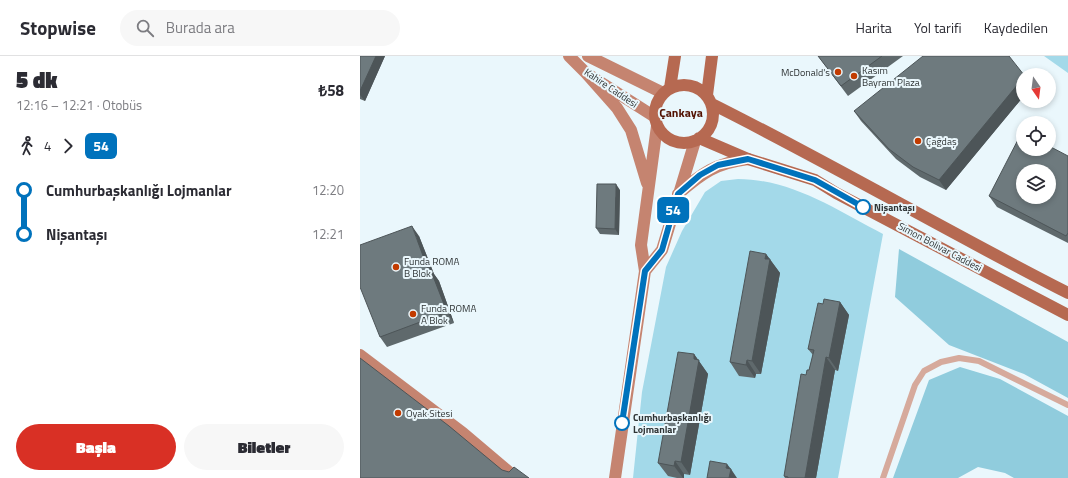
<!DOCTYPE html>
<html lang="tr">
<head>
<meta charset="utf-8">
<style>
  body { margin:0; font-family:"Titillium Web",sans-serif; background:#f7f7f7; color:#2b2b33; height:100vh; display:flex; flex-direction:column; font-size:15px; white-space:nowrap }
  * { box-sizing:border-box; margin:0 }
  p { font-size:13px; color:#7c7c81 }
  .icon { flex:none; width:22px; height:22px; fill:none; stroke:currentColor; stroke-width:2; stroke-linecap:round; stroke-linejoin:round }
  .map { position:relative; flex:1; overflow:hidden }
  .sheet { display:flex; flex-direction:column; background:#fff; width:360px }
  .sheet>* { flex:none }
  .badge { padding:0 8px; border-radius:6px; font-size:14px; line-height:26px }
  .needle { width:26px; rotate:166deg }
  .fabs { position:absolute; left:656px; top:12px; display:grid; gap:8px }
  .fabs a { display:grid; place-items:center; width:40px; height:40px; border-radius:50%; background:#fff; box-shadow:0 2px 6px #0003; font-size:20px }
  .map>.badge { position:absolute; translate:-50% -50%; box-shadow:0 0 0 2px #fff }
  .legs { display:flex; align-items:center; gap:6px; height:44px; padding:0 16px; font-size:13px }
  .legs p { margin-inline-start:auto }
  .head { display:flex; align-items:center; justify-content:space-between; height:68px; padding:0 16px }
  h1 { font-size:22px; font-weight:800; line-height:30px }
  .cta { display:flex; gap:8px; margin-top:auto; padding:8px 16px }
  .cta a { flex:1; height:46px; border-radius:24px; background:#d93025; color:#fff; font-size:16px; font-weight:800; line-height:46px; text-align:center }
  .cta a+a { background:#f7f7f7; color:#2b2b33 }
  ul { padding:0 16px; list-style:none }
  li { display:flex; align-items:center; gap:14px; height:44px; font-size:15px }
  li i { display:grid; place-items:center; width:6px; height:100%; margin:0 5px; background:currentColor }
  li i::after { content:''; width:10px; height:10px; margin:-5px; border:3px solid; border-radius:50%; background:#fff }
  li p { margin-inline-start:auto }
  li:first-child i { background:linear-gradient(#0000 50%,currentColor 0) }
  li:last-child i { background:linear-gradient(currentColor 50%,#0000 0) }
  header { display:flex; align-items:center; gap:24px; box-sizing:border-box; height:56px; padding:0 20px; background:#fff; border-bottom:1px solid #e1e1e2 }
  header strong { font-size:19px }
  nav { display:flex; gap:22px; margin-inline-start:auto; font-size:14px }
  .search { width:280px; height:36px; background:#f7f7f7; display:flex; align-items:center; gap:10px; box-sizing:border-box; padding:0 14px; border-radius:22px; color:#7c7c81; font-size:15px }
  main { display:flex; flex:1; min-height:0 }
  .map>svg:first-child { display:block }
</style>
</head>
<body>
<header>
<strong>Stopwise</strong>
<div class="search"><svg class="icon" aria-label="search" viewBox="0 0 24 24"><circle cx="10" cy="10" r="6"/><path d="M15 15l6 6"/></svg>Burada ara</div>
<nav><a>Harita</a><a>Yol tarifi</a><a>Kaydedilen</a></nav>
</header>
<main>
<section class="sheet">
<div class="head"><div><h1>5 dk</h1><p>12:16 – 12:21 · Otobüs</p></div><b>₺58</b></div>
<div class="legs"><svg class="icon" aria-label="walk" viewBox="0 0 24 24"><circle cx="13" cy="4" r="2"/><path d="M13 8l-2 6 4 7M11 14l-3 7M7 12l3-4h3l4 4"/></svg>4<svg class="icon" aria-label="forward" viewBox="0 0 24 24"><path d="M9 5l7 7-7 7"/></svg><b class="badge" style="background:#0072bc;color:#fff">54</b></div>
<ul>
<li><i style="color:#0072bc"></i><b>Cumhurbaşkanlığı Lojmanlar</b><p>12:20</p></li>
<li><i style="color:#0072bc"></i><b>Nişantaşı</b><p>12:21</p></li>
</ul>
<div class="cta"><a>Başla</a><a>Biletler</a></div>
</section>
<div class="map">
<svg width="708" height="422" viewBox="0 0 708 422">
  <rect width="100%" height="100%" fill="#eaf7fc"/>
  <path fill="#a3d9e9" d="M684,0H708V17Z
    M378,123C431,123 477,154 523,178L478,422H273L282,336L306,211L322,175L345,136L361,125Z"/>
  <path fill="#90ccdd" d="M539,193L708,286V342L664,318L589,289L535,241Z
    M600,311L640,323L708,360V422H654L645,417L618,411L598,422H533L569,324Z"/>
  <g fill="none" stroke-linecap="round" stroke-linejoin="round">
    <path stroke="#d6aa9c" stroke-width="6" d="M523,422L555,329L564,315L581,306L599,302L619,305L708,349"/>
    <path stroke="#c58470" stroke-width="12" d="M209,0L226,17L295,61
      M228,0L303,37
      M226,17L257,52L271,74L287,127
      M318,138C342,117 356,107 388,103
      M285,215L302,194L335,85
      M0,299L103,377L156,422
      M255,422L285,215L281,189L297,70"/>
    <path stroke="#b66951" stroke-width="12" d="M295 58a29 29 0 1 1 58 0a29 29 0 1 1-58 0Z
      M310,32L315,0
      M347,39L352,0
      M352,48C472,108 588,176 708,237
      M339,82L388,103L455,124L476,137L708,259"/>
  </g>
  <path fill="#5f696c" d="M0,0H25L5,45L0,43Z
    M458,0H543L488,40Z
    M663,19V41L586,134L560,121L536,103L501,65L494,55Z
    M708,100V187L637,151L629,140Z
    M260,134L259,179L240,178L236,172Z
    M59,180L74,218L79,225L94,267L27,291L20,281Z
    M406,198L420,217L401,318H396L395,322L379,320L370,306Z
    M480,246L489,259L478,315L475,314L456,422H425L424,420L446,319L449,314L453,299L448,293L463,248Z
    M334,298L348,318L330,419L324,418V422H317L308,420L298,407Z"/>
  <path fill="#4d5558" d="M16,0H25L5,45L0,39V35Z
    M663,22V41L586,134L579,124Z
    M256,128L260,134L259,179L255,173Z
    M52,170L59,180L74,218L79,225L94,267L87,256L69,216Z
    M406,198L420,217L401,318L392,305Z
    M480,246L489,259L478,315L469,302Z
    M334,298L348,318L330,419L321,406Z
    M466,301L475,314L456,422H445Z
    M387,304L396,318L395,322L386,309Z
    M315,405L324,418V422H323L314,410Z
    M367,408L371,413L377,422H369L366,412Z"/>
  <path fill="#6e7a7e" stroke="#4d5558" fill-rule="evenodd" d="M0,0H16L0,35Z
    M458,0H522L481,30Z
    M563,0H649L664,19H663V22L579,124L553,111L529,93L494,55Z
    M662,76L663,77V93H689V90L708,100V177L706,180L629,140ZM663,115H689V141H663Z
    M237,128H256L255,173L236,172Z
    M52,170L69,216L71,215L87,256L20,281L0,231V189Z
    M390,195L406,198L405,203H410L392,305L387,304L386,309L370,306Z
    M464,243L480,246L469,302L466,301L445,422H428V421L424,420L441,318L446,319L447,314H449L454,294L448,293L458,247L463,248Z
    M318,296L334,298V303L339,304L321,406L315,405L314,410L298,407Z
    M0,302L89,370L142,414L149,416L154,411L169,422H0Z
    M350,405L367,408L366,412L371,413L369,422H347Z"/>
  <g fill="none" stroke-linecap="round" stroke-linejoin="round">
    <g stroke="#fff" stroke-width="9">
      <path id="line-1" d="M262,367L285,215L302,194L318,138L340,119L358,109L388,103L455,124L503,151"/>
    </g>
    <use href="#line-1" stroke="#0072bc" stroke-width="6"/>
  </g>
  <g fill="#c23b00" stroke="#eaf7fc" stroke-width="1.5">
    <circle cx="478" cy="16" r="4"/>
    <circle cx="494" cy="20" r="4"/>
    <circle cx="558" cy="85" r="4"/>
    <circle cx="36" cy="211" r="4"/>
    <circle cx="53" cy="258" r="4"/>
    <circle cx="38" cy="357" r="4"/>
  </g>
  <g fill="#fff" stroke="#0072bc" stroke-width="2">
    <circle cx="503" cy="151" r="7"/>
    <circle cx="262" cy="367" r="7"/>
  </g>
  <g text-anchor="middle" dominant-baseline="central" stroke-width="4" stroke-linejoin="round" paint-order="stroke">
    <g font-size="10" fill="#2f3435" stroke="#eaf7fc" text-anchor="start">
      <text x="502" y="14">Kasım<tspan x="502" dy="12">Bayram Plaza</tspan></text>
      <text x="470" y="16" text-anchor="end">McDonald's</text>
      <text x="566" y="85">Çağdaş</text>
      <text x="44" y="205">Funda ROMA<tspan x="44" dy="12">B Blok</tspan></text>
      <text x="61" y="252">Funda ROMA<tspan x="61" dy="12">A Blok</tspan></text>
      <text x="46" y="357">Oyak Sitesi</text>
    </g>
    <g font-size="10" fill="#2f3435" stroke="#eaf7fc">
      <text transform="translate(251 32) rotate(34)">Kahire Caddesi</text>
      <text transform="translate(580 191) rotate(28)">Simon Bolivar Caddesi</text>
    </g>
    <g font-size="10" font-weight="bold" fill="#2f3435" stroke="#eaf7fc" text-anchor="start">
      <text x="514" y="151">Nişantaşı</text>
      <text x="273" y="361">Cumhurbaşkanlığı<tspan x="273" dy="12">Lojmanlar</tspan></text>
    </g>
    <g font-size="12" font-weight="bold" fill="#511000" stroke="#eaf7fc">
      <text x="321" y="56">Çankaya</text>
    </g>
  </g>
</svg>
<div class="fabs">
<a><svg class="needle" viewBox="-14 -14 28 28"><path d="M0-13l5 13h-10z" fill="#e53935"/><path d="M0 13l5-13h-10z" fill="#7c7c81"/></svg></a>
<a><svg class="icon" aria-label="locate" viewBox="0 0 24 24"><circle cx="12" cy="12" r="6"/><path d="M12 2v4M12 18v4M2 12h4M18 12h4"/></svg></a>
<a><svg class="icon" aria-label="layers" viewBox="0 0 24 24"><path d="M12 4l9 5-9 5-9-5zM3 14l9 5 9-5"/></svg></a>
</div>
<b class="badge" style="left:313px;top:154px;background:#0072bc;color:#fff">54</b>
</div>
</main>
</body>
</html>
